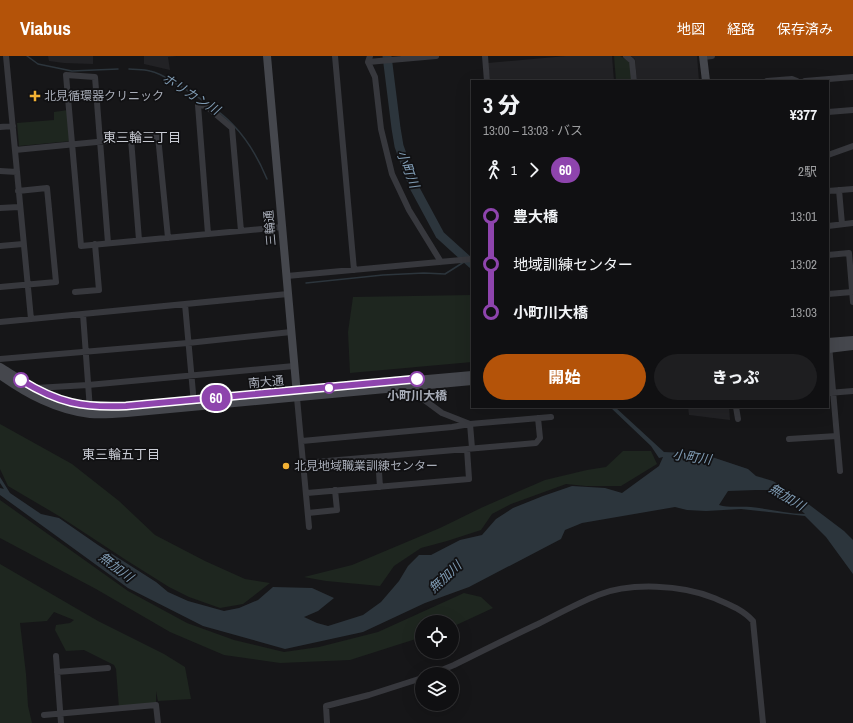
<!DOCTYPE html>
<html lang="ja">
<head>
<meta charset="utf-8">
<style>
  body { margin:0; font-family:"Archivo Narrow","Noto Sans JP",sans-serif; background:#1e1e20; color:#f1f3f6; height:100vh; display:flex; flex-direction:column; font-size:15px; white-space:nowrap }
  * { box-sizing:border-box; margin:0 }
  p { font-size:13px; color:#9c9d9f }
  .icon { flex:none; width:22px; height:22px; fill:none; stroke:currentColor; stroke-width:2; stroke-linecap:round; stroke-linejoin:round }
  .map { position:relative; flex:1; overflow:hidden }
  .sheet { position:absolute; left:471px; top:24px; width:358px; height:328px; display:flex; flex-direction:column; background:#101012; border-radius:0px; box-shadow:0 4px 16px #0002,0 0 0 1px #303032 }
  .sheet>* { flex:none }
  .badge { padding:0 8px; border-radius:13px; font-size:14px; line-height:26px }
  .controls { position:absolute; left:415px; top:559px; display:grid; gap:8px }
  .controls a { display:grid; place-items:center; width:44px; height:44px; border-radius:50%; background:#101012; box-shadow:0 4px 16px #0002,0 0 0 1px #303032; font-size:20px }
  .map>.badge { position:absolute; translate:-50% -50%; box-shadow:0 0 0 2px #fff }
  .legs { display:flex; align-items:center; gap:6px; height:44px; padding:0 12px; font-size:13px }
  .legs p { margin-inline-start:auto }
  .head { display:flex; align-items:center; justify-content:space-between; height:68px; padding:0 12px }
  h1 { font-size:22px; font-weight:800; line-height:30px }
  .cta { display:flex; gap:8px; margin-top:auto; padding:8px 12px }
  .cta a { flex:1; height:46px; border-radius:24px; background:#b45309; color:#fff; font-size:16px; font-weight:800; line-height:46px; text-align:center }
  .cta a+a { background:#1e1e20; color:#f1f3f6 }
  ul { padding:0 12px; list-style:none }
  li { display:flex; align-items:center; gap:14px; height:48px; font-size:15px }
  li i { display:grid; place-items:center; width:6px; height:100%; margin:0 5px; background:currentColor }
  li i::after { content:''; width:10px; height:10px; margin:-5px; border:3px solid; border-radius:50%; background:#101012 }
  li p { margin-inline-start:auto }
  li:first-child i { background:linear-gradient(#0000 50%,currentColor 0) }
  li:last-child i { background:linear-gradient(currentColor 50%,#0000 0) }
  header { display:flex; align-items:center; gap:24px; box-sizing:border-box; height:56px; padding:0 20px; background:#b45309; color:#fff }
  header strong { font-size:19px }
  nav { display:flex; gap:22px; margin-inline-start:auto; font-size:14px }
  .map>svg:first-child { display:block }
</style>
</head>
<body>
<header>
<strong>Viabus</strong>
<nav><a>地図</a><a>経路</a><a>保存済み</a></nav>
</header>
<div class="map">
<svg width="853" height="667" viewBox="0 0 853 667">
  <rect width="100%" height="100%" fill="#161618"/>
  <path fill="#222225" d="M48,0H93V8L64,7L49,5Z
    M144,0H177L168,1L170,14L144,8Z
    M566,0H612L614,25H490L488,7Z
    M631,0H697L699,25H637L635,3Z
    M688,351H729L730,364L689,359Z"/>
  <path fill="#1e261f" d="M614,0H620L630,6L632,25H616Z
    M68,54L71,85L19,90L17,67L54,64V56Z
    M472,239V306L350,317L348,276L353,241Z
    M0,368L72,408L119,445L155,479L205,505L245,523L270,527L243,548L220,552L189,541L169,531L126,504L59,460L8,430L0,413Z
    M623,395H651L657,408L621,430H586L566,428L511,448L492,458L481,474L447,485L421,492L394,510L380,530L326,525L304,521L352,509L440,472L483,451L545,424L587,414L606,411Z
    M0,444L128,535L187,567L234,584L284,596L319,591L378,576L464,537L481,541L493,552L452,571V566H422V581L350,604L280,607L224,599L170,576L96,533L0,482Z
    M0,508L98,565L164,598L185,611L191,643L158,645L156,635V649L119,652L116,613L114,609L84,594L66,595L55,574L56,569L70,567L74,564L54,556L47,565L20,567L26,618L28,650L32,667H0Z"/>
  <path fill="#2c353c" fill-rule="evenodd" d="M610,351H615L664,396L703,398L748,413L756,420L773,425L803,444L844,475L853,484V518L826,481L805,460L741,453L706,455L687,454L675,451L582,467L565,474L561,483L469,531L425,547L363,576L285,593L203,570L128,532L0,439V432L4,433L0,427V421L10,437L41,458L59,462L98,489L156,526L168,536L188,545L224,555L239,552L258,544L273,531L312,532L334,542L318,555L304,561L317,567L328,570L363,559L381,546L399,525L408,510L419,499H431L460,484L482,479L496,463L513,452L543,440L572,430L605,432L622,437L659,410L663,401L659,402L651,390ZM756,434H772L794,448L805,458C787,458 769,453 751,451C740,450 729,452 719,449L728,435Z"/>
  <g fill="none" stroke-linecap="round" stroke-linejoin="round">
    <path stroke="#2c353c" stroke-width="1.5" d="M27,0L38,8L72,15L118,13
      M129,13C136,14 143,13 150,15C161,17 171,25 180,30C224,56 247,75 267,123
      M306,227L383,219L424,217L445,218L464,206"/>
    <path stroke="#2c353c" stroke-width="9" d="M387,0L396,72L399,90L413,129L440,179L472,208"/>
    <path stroke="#37383d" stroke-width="6" d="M6,0L31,263
      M335,0L354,214
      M370,0L368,6L375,21L381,73L392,118L409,154L441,206
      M485,0L487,25
      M626,0L632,5L634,25
      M704,1L712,0
      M368,6L436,0
      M767,25L792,23L797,25
      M805,25L853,21
      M828,56L853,54
      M0,71L13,70
      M131,83L139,184
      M15,94L158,80L168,182
      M828,99L853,90
      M0,115L17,116
      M839,134L842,168
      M828,135L853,133
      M0,152L19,151
      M828,170L853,167
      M208,178L198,49L206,50L232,72L241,175
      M108,187L95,21L66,19L81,190L282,171
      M0,190L23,188
      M828,199L849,197L853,246
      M287,220L472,203
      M0,231L56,226L47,132L18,135
      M75,236L99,234L95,188
      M828,238L852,236
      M185,248L194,348
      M83,258L90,354
      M0,266L288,238
      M829,289L840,415
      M0,303L188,287L291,276
      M419,326L417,336L419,340L442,357L470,368L551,361
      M35,332L88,329L294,310
      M828,337L853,335
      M297,342L309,471
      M736,351L738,363
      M789,383L837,380
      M302,385L452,371L470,368L472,392
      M378,401L380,431
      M304,407L536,387L540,382L538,362
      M307,437L469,423L467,393
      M308,457L337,454L335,434
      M56,600L61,667
      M57,616L108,612
      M432,618L454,609C482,595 510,581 538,568C558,558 578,547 598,539C631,526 682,529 714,542C728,548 742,553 753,565L763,667
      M44,659L156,649L158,667
      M327,667L326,650L369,639L422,622"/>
    <path stroke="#45474d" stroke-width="8" d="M267,0L297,339
      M703,0L706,25
      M828,286L853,284
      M828,293L853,290
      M0,311C28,328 55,347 89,350C102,352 114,351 126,350L472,319
      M0,319C27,338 56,354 90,358C102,359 115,358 127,357L472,325"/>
  </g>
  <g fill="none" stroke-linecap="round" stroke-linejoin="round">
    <g stroke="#fff" stroke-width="9">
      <path id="line-1" d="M21,324C58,347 83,352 126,350L417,323"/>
    </g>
    <use href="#line-1" stroke="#8e44ad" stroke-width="6"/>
  </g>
  <g fill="#f2b134" stroke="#111113" stroke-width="1.5">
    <path d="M33 34h4v4h4v4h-4v4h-4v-4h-4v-4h4z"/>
    <circle cx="286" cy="410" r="4"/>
  </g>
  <g fill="#fff" stroke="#8e44ad" stroke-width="2">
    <circle cx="417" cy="323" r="7"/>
    <circle cx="21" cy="324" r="7"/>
    <circle cx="329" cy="332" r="5"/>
  </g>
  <g text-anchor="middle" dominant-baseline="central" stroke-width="3.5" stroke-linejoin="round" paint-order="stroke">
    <g font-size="12" fill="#a8adb8" stroke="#111113" text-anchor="start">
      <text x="44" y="40">北見循環器クリニック</text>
      <text x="294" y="410">北見地域職業訓練センター</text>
    </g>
    <g font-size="12" fill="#a8adb8" stroke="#111113">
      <text transform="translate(270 172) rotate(-95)">三輪通</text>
      <text transform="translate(266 326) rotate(-5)">南大通</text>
    </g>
    <g font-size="12" font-weight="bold" fill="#a8adb8" stroke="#111113">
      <text x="417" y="340">小町川大橋</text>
    </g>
    <g font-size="13" font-style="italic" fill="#7f9bb3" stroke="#111113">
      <text transform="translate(191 38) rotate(32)">ホリカン川</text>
      <text transform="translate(408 113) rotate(69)">小町川</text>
      <text transform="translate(692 401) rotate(8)">小町川</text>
      <text transform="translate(787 441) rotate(31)">無加川</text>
      <text transform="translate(116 511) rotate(37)">無加川</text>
      <text transform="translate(445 521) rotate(-43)">無加川</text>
    </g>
    <g font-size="13" fill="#c9ccd4" stroke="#111113">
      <text x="142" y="81">東三輪三丁目</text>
      <text x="121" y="398">東三輪五丁目</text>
    </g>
  </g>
</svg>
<div class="controls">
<a><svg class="icon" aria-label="locate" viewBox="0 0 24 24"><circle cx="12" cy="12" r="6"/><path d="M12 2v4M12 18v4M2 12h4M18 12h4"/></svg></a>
<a><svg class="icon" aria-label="layers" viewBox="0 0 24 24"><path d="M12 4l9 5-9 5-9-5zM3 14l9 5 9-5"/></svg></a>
</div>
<b class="badge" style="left:216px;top:342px;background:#8e44ad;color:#fff">60</b>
<section class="sheet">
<div class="head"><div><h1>3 分</h1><p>13:00 – 13:03 · バス</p></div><b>¥377</b></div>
<div class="legs"><svg class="icon" aria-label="walk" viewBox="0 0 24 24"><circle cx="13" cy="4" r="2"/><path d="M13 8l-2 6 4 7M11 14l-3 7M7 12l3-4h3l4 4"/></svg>1<svg class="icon" aria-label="forward" viewBox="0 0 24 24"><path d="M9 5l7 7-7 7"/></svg><b class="badge" style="background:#8e44ad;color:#fff">60</b><p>2駅</p></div>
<ul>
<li><i style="color:#8e44ad"></i><b>豊大橋</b><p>13:01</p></li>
<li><i style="color:#8e44ad"></i><span>地域訓練センター</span><p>13:02</p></li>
<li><i style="color:#8e44ad"></i><b>小町川大橋</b><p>13:03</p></li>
</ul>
<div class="cta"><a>開始</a><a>きっぷ</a></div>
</section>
</div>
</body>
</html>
